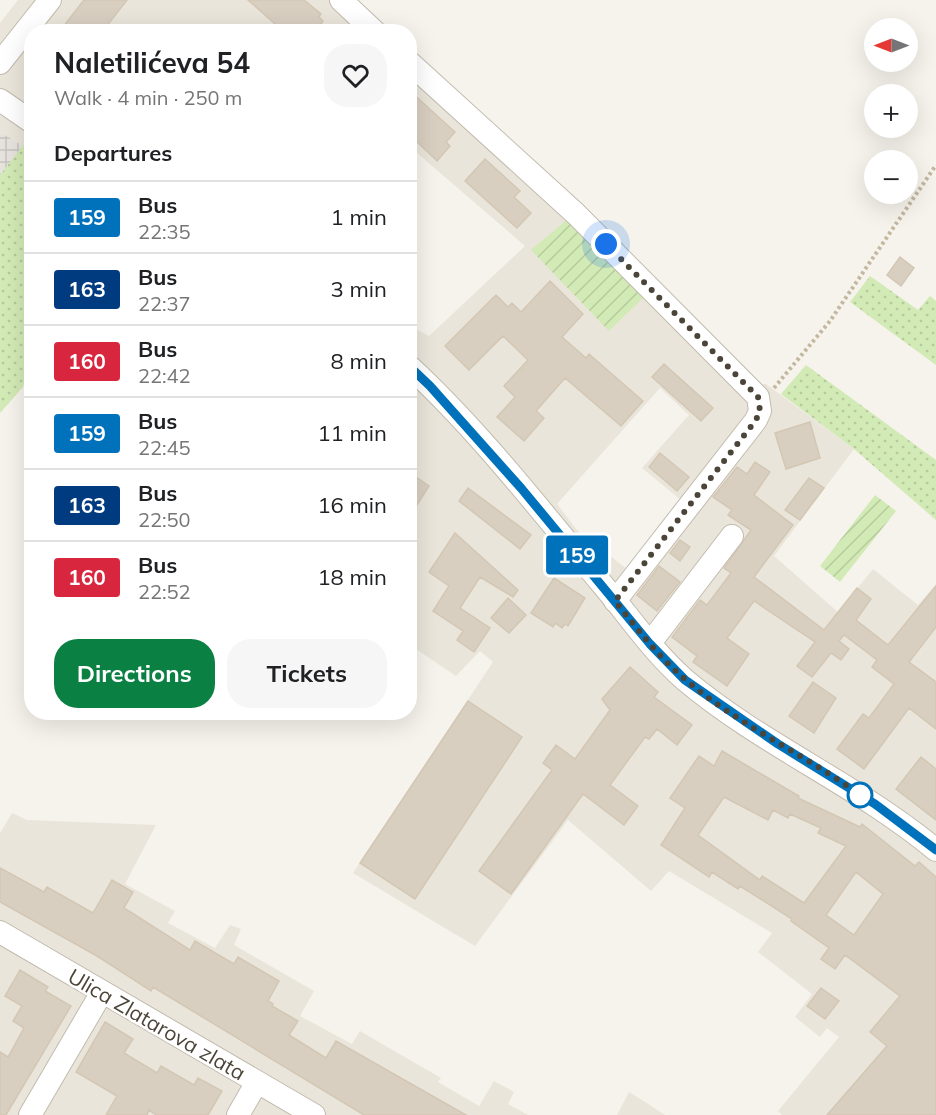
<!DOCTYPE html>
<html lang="en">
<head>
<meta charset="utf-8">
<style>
  body { margin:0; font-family:Mulish,sans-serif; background:#f6f6f6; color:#202124; height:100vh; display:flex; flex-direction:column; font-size:22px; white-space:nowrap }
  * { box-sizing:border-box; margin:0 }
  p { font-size:20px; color:#757577 }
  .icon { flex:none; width:33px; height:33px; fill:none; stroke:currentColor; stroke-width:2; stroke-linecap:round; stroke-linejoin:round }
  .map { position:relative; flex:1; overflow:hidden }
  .panel { position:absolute; left:24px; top:24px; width:393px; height:696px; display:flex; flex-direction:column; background:#fff; border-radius:24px; box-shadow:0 6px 24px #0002 }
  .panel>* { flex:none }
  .badge { padding:0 12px; border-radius:4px; font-size:21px; line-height:39px }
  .needle { width:39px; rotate:270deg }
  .tools { position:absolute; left:864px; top:18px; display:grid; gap:12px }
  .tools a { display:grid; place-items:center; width:54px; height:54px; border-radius:50%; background:#fff; box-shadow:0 6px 24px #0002; font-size:30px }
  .you { position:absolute; width:30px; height:30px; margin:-15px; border:4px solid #fff; border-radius:50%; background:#1a73e8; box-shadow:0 0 0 9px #1a73e833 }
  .map>.badge { position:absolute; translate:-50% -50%; box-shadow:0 0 0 3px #fff }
  h2 { padding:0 30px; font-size:22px; line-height:54px }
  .round { display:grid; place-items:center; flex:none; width:63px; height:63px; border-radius:24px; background:#f6f6f6 }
  .headline { display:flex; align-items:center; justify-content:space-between; height:102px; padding:0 30px }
  h1 { font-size:28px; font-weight:700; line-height:45px }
  .action { display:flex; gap:12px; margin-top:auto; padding:12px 30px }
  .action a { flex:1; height:69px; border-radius:24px; background:#0b8043; color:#fff; font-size:24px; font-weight:700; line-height:69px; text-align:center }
  .action a+a { background:#f6f6f6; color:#202124 }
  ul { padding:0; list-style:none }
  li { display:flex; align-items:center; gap:18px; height:72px; padding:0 30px; border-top:2px solid #e0e0e0 }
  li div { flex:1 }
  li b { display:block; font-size:22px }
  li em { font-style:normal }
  li .badge { min-width:66px; font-weight:700; text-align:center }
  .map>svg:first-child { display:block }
</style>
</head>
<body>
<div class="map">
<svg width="936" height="1115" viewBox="0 0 936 1115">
  <defs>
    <pattern id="industrial-grid" width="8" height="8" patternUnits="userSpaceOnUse" patternTransform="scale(1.5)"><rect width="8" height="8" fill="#e6e2dd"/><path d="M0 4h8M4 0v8" fill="none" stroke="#c7c3be"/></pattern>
    <pattern id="grass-dots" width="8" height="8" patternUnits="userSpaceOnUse" patternTransform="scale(1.5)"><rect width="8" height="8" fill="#d2eab5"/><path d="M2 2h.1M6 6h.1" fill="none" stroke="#b6ca9c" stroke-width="1.8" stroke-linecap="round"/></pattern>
    <pattern id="garden-furrows" width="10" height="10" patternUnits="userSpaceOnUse" patternTransform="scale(1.5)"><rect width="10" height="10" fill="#d2eab5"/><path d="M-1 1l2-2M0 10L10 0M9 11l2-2" fill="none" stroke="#b6ca9c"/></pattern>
  </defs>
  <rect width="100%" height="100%" fill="#f6f3ec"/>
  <path fill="#eae5da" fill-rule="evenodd" d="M18,0H351L386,31L32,32L31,141L28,140L23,146L0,132V23Z
    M410,53L756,384H766L854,449L774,556L838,612L873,569L918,605L936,584V1115H782L778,1111L839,1037L827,1028L820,1037L795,1017L812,994L758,952L772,933L669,871L651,891L568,820L475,946L353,873L493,662L480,651L456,676L410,645V326L429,336L525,246L410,147ZM660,388L689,415L642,468L682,501L628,570L577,530L557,504Z
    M12,813L27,820L156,825L125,884L175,911L168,923L215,948L230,925L241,929L234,945L314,991L300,1016L352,1044L360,1031L441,1078L438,1082L479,1106L494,1081L514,1092L508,1104L528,1115H0V833Z
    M629,1092L642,1100L665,1115H617Z"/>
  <path fill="url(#industrial-grid)" d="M0,132L23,146L0,175Z"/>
  <path fill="url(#grass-dots)" d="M28,139L32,142L31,357L23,387L0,413V175Z
    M870,276L918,310L930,296L936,301V365L850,302Z
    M806,365L936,460V520L854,449L781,394Z"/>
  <path fill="url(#garden-furrows)" d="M569,218L645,296L609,331L531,250Z
    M875,495L896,511L840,582L820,566Z"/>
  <path fill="#d8cfc1" stroke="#d3c7b4" stroke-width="1.5" fill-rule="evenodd" d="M84,0H127L102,32H59Z
    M248,0H304L321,14L319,17L323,21L315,32H284Z
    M410,91L455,132L446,142L450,146L437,161L410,135Z
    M485,159L520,191L514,197L531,213L517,228L465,181Z
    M900,257L914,268L901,286L887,275Z
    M550,281L583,314L562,337L586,358L589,354L643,401L621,426L565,378L536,411L544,418L524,441L497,417L515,397L504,386L528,360L503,336L469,370L445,346L496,295L508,307L512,303L521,312Z
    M664,364L713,408L701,421L652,377Z
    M810,422L820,458L786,469L775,433Z
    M660,453L689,477L677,491L649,467Z
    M755,462L770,472L754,495L793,525L754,577L824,630L857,588L871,599L856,620L888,645L936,586V627L909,662L936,682V729L909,708L864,769L837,749L863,714L869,718L894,684L872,667L877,660L844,635L839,641L849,649L841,660L831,653L812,677L797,666L815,642L754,601L727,638L749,654L727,686L693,662L697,656L672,637L700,600L707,605L731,573L724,568L751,530L728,515L732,510L713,497L737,467L747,474Z
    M410,473L429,486L410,516Z
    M809,478L824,488L800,520L785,510Z
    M468,488L531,535L520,549L459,501Z
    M455,533L518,590L513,597L480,577L460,608L490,628L474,652L457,640L463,631L433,611L449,586L429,572Z
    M680,540L690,547L680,561L670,553Z
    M659,566L680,582L657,611L637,595Z
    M554,578L585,598L568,626L565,624L562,628L555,623L553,627L531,613Z
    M508,598L526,615L509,633L491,618Z
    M630,667L658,692L654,697L692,725L677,745L657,729L649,739L645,737L610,785L638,806L624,825L583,794L511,894L479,871L552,770L543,763L556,745L575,759L610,710L602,699Z
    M813,682L836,698L814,733L789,716Z
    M468,701L522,737L415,899L360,863Z
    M722,751L799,796L798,798L860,827L862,824L915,866L919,862L936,877V1115H827L887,1046L870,1032L900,996L845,955L835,969L821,959L829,948L791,921L792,919L740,886L738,889L712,872L709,877L661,845L685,808L670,798L699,756L714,766ZM724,797L768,820L773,810L788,818L790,814L821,828L818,833L846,846L804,903L762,876L760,880L698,835ZM856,872L883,894L854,935L826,915Z
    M921,757L936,769V820L896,789Z
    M0,868L44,892L47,887L93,913L112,880L133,892L124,908L190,950L195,941L234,964L238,957L279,981L268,1001L273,1004L272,1006L298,1021L289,1035L326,1058L336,1041L466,1115H364L153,987L151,991L97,956L0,902Z
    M20,970L48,987L45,991L71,1006L6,1115H0V1052L8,1057L24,1028L13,1021L22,1006L5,996Z
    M821,988L839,1001L825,1019L807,1006Z
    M105,1022L133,1039L124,1053L157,1073L161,1066L194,1085L198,1078L222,1091L208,1115H156L149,1110L147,1115H106L117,1096L76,1072Z"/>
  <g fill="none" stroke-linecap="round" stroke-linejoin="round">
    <g stroke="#c2bbae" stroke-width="24">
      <path id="minor" d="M341,0L375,32
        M0,63L50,0
        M410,63L576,214L758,397L760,411L756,420L615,601
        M0,100L32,122
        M410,367C480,432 540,510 602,584C629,616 653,652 685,680C762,745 858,785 936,850
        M650,643L732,536
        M0,932L314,1115
        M30,1115L102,992
        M238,1115L257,1082"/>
    </g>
    <path stroke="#c4b79f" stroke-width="4" stroke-dasharray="3 3" stroke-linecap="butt" d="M774,388L830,321L936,165"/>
    <use href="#minor" stroke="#fff" stroke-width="22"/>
  </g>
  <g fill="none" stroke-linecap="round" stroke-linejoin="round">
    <g stroke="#fff" stroke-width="14">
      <path id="line" d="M410,367L430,386L521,488L650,644L685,680L778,744L875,804L936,850"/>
    </g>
    <use href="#line" stroke="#0072bc" stroke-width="9"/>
    <path stroke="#4b4439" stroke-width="6" stroke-dasharray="0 10.8" d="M606,244L758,397L760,411L756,420L615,601C637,628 658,657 685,679C738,725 804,754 860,795"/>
  </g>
  <circle fill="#fff" stroke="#0072bc" stroke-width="3" cx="860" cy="795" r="12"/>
  <g text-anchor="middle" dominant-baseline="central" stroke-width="5" stroke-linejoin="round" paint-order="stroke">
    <g font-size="21" fill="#4b4439" stroke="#fff">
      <text transform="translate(157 1024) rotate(30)">Ulica Zlatarova zlata</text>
    </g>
  </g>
</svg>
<div class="tools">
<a><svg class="needle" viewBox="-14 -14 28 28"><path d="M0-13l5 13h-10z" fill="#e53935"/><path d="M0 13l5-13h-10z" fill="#757577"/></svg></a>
<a>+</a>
<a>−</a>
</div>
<div class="you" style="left:606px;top:244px"></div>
<b class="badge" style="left:577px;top:555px;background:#0072bc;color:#fff">159</b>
<section class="panel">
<div class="headline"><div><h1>Naletilićeva 54</h1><p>Walk · 4 min · 250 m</p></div><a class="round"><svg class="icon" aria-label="heart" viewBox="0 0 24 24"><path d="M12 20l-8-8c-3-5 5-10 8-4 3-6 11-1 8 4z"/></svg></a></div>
<h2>Departures</h2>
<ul>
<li><span class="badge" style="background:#0072bc;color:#fff">159</span><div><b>Bus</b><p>22:35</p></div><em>1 min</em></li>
<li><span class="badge" style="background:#003b80;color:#fff">163</span><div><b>Bus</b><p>22:37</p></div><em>3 min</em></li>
<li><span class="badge" style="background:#d7263d;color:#fff">160</span><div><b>Bus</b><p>22:42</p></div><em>8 min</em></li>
<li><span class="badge" style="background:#0072bc;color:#fff">159</span><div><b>Bus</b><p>22:45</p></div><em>11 min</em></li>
<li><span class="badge" style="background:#003b80;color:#fff">163</span><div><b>Bus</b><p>22:50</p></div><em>16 min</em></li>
<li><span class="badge" style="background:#d7263d;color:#fff">160</span><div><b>Bus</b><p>22:52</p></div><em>18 min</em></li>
</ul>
<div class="action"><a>Directions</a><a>Tickets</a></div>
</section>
</div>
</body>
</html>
